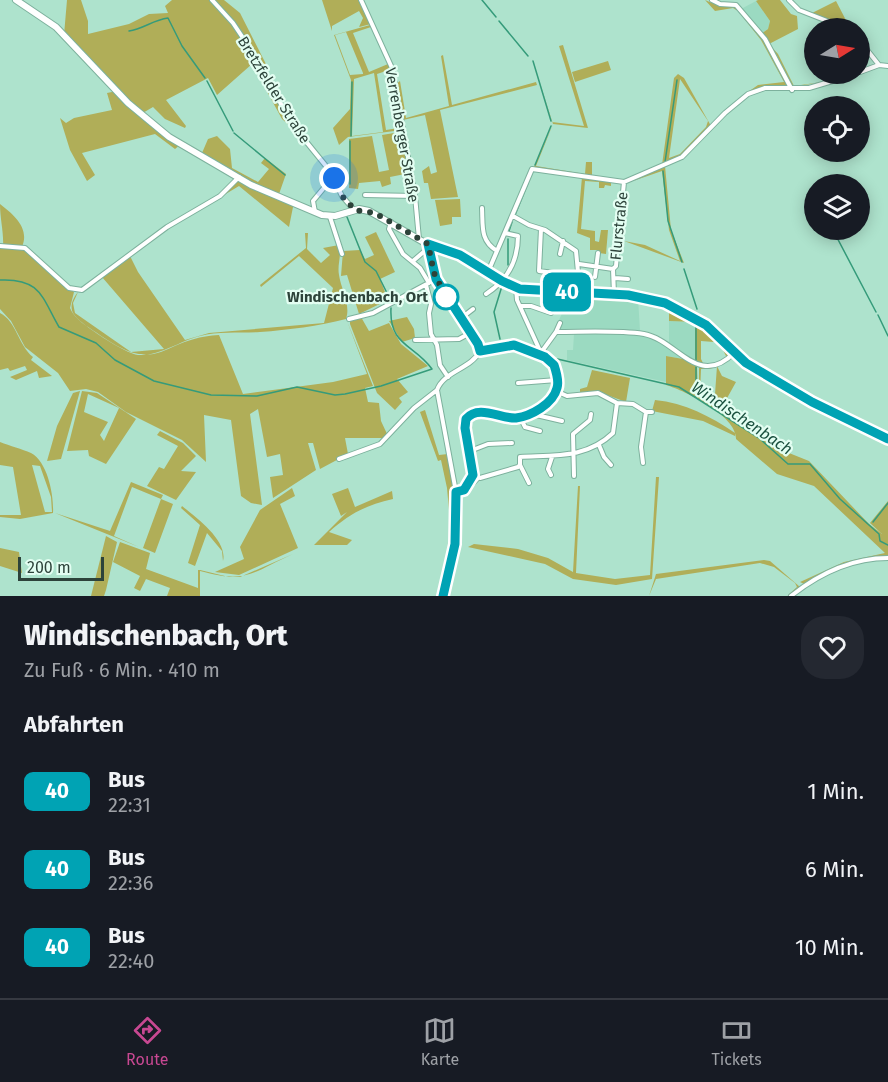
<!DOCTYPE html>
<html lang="de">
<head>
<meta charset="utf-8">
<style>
  body { margin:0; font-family:"Fira Sans",sans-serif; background:#242831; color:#f1f3f6; height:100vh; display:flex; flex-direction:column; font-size:22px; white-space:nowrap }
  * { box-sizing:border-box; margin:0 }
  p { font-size:20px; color:#9ea1a6 }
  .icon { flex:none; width:33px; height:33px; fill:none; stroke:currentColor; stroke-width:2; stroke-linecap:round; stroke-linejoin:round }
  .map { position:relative; height:596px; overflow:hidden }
  .sheet { display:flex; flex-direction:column; background:#171b24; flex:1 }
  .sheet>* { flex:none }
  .badge { padding:0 12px; border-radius:9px; font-size:21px; line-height:39px }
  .needle { width:39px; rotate:79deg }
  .controls { position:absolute; left:804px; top:18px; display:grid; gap:12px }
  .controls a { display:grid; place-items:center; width:66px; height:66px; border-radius:50%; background:#171b24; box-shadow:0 3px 15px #0003; font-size:30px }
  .scale { position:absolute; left:18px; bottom:15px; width:86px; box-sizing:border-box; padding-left:6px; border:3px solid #2d433a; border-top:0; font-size:16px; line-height:21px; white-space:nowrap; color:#2d433a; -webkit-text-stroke:4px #e3fef2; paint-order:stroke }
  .you { position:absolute; width:30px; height:30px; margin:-15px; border:4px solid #fff; border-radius:50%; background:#1a73e8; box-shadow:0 0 0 9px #1a73e833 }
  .map>.badge { position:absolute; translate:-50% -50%; box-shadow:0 0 0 3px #fff }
  h2 { padding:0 24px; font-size:22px; line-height:54px }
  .round { display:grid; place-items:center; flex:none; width:63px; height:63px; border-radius:24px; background:#242831 }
  .head { display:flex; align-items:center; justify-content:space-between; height:102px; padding:0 24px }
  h1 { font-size:28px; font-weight:800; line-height:45px }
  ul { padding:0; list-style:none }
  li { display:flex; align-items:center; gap:18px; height:78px; padding:0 24px }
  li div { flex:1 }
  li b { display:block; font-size:22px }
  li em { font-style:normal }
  li .badge { min-width:66px; font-weight:700; text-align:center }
  .tab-bar { display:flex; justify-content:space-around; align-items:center; height:84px; border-top:2px solid #363941; background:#171b24; font-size:16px; color:#9ea1a6 }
  .tab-bar a { display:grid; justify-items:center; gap:3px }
  .tab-bar .active { color:#c84892 }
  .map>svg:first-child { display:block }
</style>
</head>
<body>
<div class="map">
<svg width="888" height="596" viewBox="0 0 888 596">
  <rect width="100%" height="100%" fill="#aee3cd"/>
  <path fill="#9bdac1" d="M756,1L770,21L768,29L761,34L741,9Z
    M571,294L638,298L640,331L669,342V321L695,322V365L682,359L666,356V382L567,360V350H573L574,334L553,333Z"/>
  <path fill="#b0ae58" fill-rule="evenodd" d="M67,0H81L88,21V34L129,24L149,14L168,13L165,6L172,0H224L240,13L269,70L265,75L298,133L282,119L252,64L217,95L208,78L166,100L186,126L185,128L165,119L153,107L141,114L64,35Z
    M322,0H360L371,24L359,27L363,18L359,11L332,26V31Z
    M705,0C718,7 726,2 736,8C751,16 778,65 787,82L786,87L759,88L738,99L758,85L784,82L761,40L738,11L733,8L715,11Z
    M758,0H780L791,14L797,16L798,29L769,44L778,54L794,86L829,81L792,87L777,56L761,34L768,29L770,21L756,1Z
    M836,1L850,28L810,14Z
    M370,25L391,69L402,130L348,137L339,145L333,128L350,109L351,80L334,35ZM371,27L388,64L369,72L353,33ZM346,32L363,73V74L350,75L335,35ZM389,70L399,128L386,130L377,74ZM374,73L383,132L352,136L354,79Z
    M563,45L588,128L553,124L536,166L585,174L586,162H592V175L589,176L534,167L553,124L531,55L552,122L584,126L559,46Z
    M443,55L452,105L536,82L537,85L440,110L458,197L431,199L428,183H424L422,171L429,166L431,174L437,172L425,115L403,120L396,84L400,81L406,118L449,106L441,56Z
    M608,61L611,70L575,82L572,72Z
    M678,74L684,78L711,126L682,156L662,165L674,78ZM680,79L708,121L706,127L680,154L669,158Z
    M117,91L181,144L175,149L155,134L82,153L95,175L87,181L70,150L60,118L66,123L74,118L112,110L107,93Z
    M400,132L410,173L390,177L391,184L382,187L380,181L359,183L358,189L349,188V139L372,136L379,172L389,170L382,135Z
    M217,136L230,149L232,168L258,182L269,169L261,163L265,158L286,174L279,194L251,183L202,153L208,139Z
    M665,166L671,230L684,263L624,241L645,245L680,261L669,230L662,171L633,181Z
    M582,177L611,181V186L605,185L604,188H599V182L585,181L581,229L595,231V241L599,242L601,230H608L606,254L599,253V250H590V238L577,233Z
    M238,181L294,202L289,227L239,186L219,198Z
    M460,199L461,217H452V224L440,226L435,200Z
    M0,204C14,215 30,228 22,247L74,292L70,308C75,320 87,326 97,333C161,379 159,338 219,335L243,394L333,382L367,374L347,321L373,386L365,388L368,402L379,403L381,421L388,436L385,438H345L348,454L320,469L313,443H308L316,470L273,498L270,477L283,475L280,454L267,457L258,409L250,414L262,505L251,503L241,496L231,420L204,415L206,462L182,440L126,412L98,392L86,389L70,391L58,373L25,347L11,321L0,309V247H3C4,233 0,219 0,204Z
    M376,232L395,272L380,279L388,300L359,314L347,275L341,276L343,251L360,250L365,259L374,255L365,237Z
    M305,233H308L307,249L321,263L330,255L323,248L339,245C342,256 337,264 339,275C341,289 351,305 346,319C318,326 289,330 260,332C240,333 219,331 200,336C179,341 161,356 138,355C126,354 79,324 73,313C69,305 74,297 78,292L73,303L75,313L131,352L164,349L102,277L130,256L138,272L185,340L209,333L324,323L333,288L299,256L261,287L260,285L306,248Z
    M669,306L697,320L729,350V355L727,358L718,340L714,342L701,341V359L704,365L695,362V322L669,321Z
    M0,313C17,322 18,345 33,357L31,360L52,376L39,378L37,371L16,380L10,377L27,370L25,366L10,371L8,368L0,370Z
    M361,317L369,331L389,323L401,344L428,366L397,379L408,392L399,398L402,402L395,410L377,393L350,324V320Z
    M407,317L414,329L415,338L402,342L389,321Z
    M666,356L683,359L697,366L698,396L779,449L809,461L869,524L882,534L870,523L888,501V557L844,563L804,584L800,582L844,562L885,553L814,486L777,474L736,439C737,416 686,391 666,385Z
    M699,366L713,369H701L700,394H715L717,366L722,376L736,382L721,409L699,395Z
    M592,370L630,378L626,402L599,392H580V389L587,387Z
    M80,391L61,459L47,461L57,426L73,393Z
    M82,391L97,393L136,419L106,464L89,456L88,450L67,451ZM88,394L119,408L104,441L100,435L108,422L84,412Z
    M655,400C685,403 710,416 735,433V436L703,421L652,411Z
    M425,410L439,455L448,454L454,492V525L450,521L447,488L441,460L438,461L420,412Z
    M160,431L183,443L196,456L181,471L196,472L176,500L147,486L159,467L164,469L178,446L157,435Z
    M0,442C10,446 22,449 31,453C48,462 54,496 53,513L20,519L0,517V515H21L13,467L0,465ZM32,465L40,466L51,497L52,512H45Z
    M656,477H659L652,579L616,585L573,579L545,564L468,547L474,544L518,549L548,558L573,572L578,486H580L576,573L615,579L650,575Z
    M131,482L163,495L161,499L173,504L155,553L143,548L161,499L132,487L114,536L139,547L55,513L110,531Z
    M292,488L295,496L280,504L298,548L239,575L215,572L244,559L240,547L260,510Z
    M348,488L355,507L392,491L393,499C366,505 349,514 329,532L352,540L347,545H314L347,512L341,516L332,494Z
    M182,506C197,518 228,541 223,561L222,551L207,533L195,566L188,563L200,525L181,508Z
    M106,536L117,542L106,590L104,596H91Z
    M120,542L150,553L146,569L198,588V570H200L229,577H240L293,554C251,573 247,584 200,571V596H167L170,588L146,579L140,591L134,588L140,576L113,562Z
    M0,548L19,552L22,573L0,566Z
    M764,560L770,561L800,587L787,596L797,587L795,583L774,567L760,563L656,579L649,596L656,574Z"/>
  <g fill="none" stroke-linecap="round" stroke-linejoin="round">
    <path stroke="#359b7a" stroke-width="1.5" d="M482,0L496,17
      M499,21L528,56
      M129,31C143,29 153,20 168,18L182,46L205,78
      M533,61L551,121
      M207,81L233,131
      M234,133L285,175
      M351,136L352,82
      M665,162L677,80
      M535,165L551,126
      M663,171L668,221L682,262
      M350,184V141
      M515,215L528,183
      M347,217L365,262L376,271L390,299
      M833,230L876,312
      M509,231L512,222
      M508,239V265
      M684,269L697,309
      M0,280C41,278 42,298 59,327L96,343L115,360L154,381L211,395L257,396L297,387L335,395L345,394L381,386L432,369C414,344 389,346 391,308
      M878,315L888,336
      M500,339L494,312L502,286
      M553,358L679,387L759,438L788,464H810L840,499L879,534L880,541L888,545
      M696,362V323
      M696,367V396
      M873,522L888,503"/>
    <g stroke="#7db19d" stroke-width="6">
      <path id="minor" d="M212,0L233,23L257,59L291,123L330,171L342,196L354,210
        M361,0L392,68L415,196L419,239
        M712,0L720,4L736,5L765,39L792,90
        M789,0L799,10L845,28
        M860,41L879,65
        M860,72L879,65L888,66
        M365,195L415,196
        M482,208C483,226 480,241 497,251
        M315,212L313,201L333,177
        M513,216L529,225L545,230L576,251L578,272L568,275L539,271L541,229
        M330,217L342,254
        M391,222L389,229L403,254L420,268L429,283
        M427,244L436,279L478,344L480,351
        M0,246L25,248L69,288L82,290L167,227L220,196L239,177
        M560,254L563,241
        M413,261L427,249
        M579,264L613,269
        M613,269L616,266L624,182
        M613,269L614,294
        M488,272L532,169L624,182L682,157L725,113L748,94L765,88H809L856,74
        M595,277L598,253
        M615,278L628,279
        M426,285L431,304L429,313L431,334L437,345L440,365L448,377
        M516,288L517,300L541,353
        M486,294C508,280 518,261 518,236L505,233
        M520,306H531L551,313
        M349,319L373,313L436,279
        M460,319L473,309
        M556,332L560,323
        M415,340L459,339L470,333
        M540,354L556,332C585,332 616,330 644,334C677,340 698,389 734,353
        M518,383L557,380
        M556,391L567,396L598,393L617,403L633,404L646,412H652
        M532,414L562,421
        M520,417L525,427L540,431
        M599,445L604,457L611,465
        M470,451L488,444L512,443
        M339,459L380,444L414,408L437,390
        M643,463L641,447L646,412
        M520,465L529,483
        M473,475L465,428L468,416C485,408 497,419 514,418C529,417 554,404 557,388C559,381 556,371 554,365L545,357L514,345L480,351
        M551,475L548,469L552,457
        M574,476L573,434L590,420L591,414
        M478,478L474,482L470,479L473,475L480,478L518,467L520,465V457C554,455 586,459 613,433L617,403
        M456,492H463L471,481
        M443,596L455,544L456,492L437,390C444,371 471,369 480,351
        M791,596C820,573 851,558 888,558"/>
    </g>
    <g stroke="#7db19d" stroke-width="8">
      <path id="major" d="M16,0L56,27L128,103L169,137L251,185L322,215L335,216L359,209L369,211L427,244L460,255L516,288L628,295L665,303L706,325L746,363L812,402L888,439"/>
    </g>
    <use href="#minor" stroke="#fff" stroke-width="4"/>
    <use href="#major" stroke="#fff" stroke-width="6"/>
  </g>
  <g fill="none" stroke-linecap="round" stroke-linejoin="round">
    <g stroke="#fff" stroke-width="14">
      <path id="line" d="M443,596L455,544L456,492L464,490L473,475L465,428L466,419C479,404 500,419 516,418C531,416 553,404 557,388C559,382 556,371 554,365L545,357L514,345L480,351L478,344L436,279L428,244L460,255L502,281L520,289L628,295L665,303L706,325L746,363L812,402L888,439"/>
    </g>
    <use href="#line" stroke="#00a3b4" stroke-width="9"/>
    <path stroke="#2d433a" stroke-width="6" stroke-dasharray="0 10.8" d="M334,178L342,196L355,210L375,213L428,244L434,273L446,297"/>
  </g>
  <circle fill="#fff" stroke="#00a3b4" stroke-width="3" cx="446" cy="297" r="12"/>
  <g text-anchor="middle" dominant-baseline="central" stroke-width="4.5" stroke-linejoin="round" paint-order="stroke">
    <g font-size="15" fill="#2d433a" stroke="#e3fef2">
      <text transform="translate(274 90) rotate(58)">Bretzfelder Straße</text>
      <text transform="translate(402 135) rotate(80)">Verrenberger Straße</text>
      <text transform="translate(619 226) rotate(-84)">Flurstraße</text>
    </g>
    <g font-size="15" font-weight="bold" fill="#2d433a" stroke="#e3fef2" text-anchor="end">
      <text x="428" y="297">Windischenbach, Ort</text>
    </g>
    <g font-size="16" font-style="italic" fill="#1b513f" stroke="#e3fef2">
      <text transform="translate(742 418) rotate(34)">Windischenbach</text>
    </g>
  </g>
</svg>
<div class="controls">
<a><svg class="needle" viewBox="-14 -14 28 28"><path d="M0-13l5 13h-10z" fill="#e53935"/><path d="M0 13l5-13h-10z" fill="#9ea1a6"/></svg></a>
<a><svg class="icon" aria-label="locate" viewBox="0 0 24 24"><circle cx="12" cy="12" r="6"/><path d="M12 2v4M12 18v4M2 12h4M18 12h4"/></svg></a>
<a><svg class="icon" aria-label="layers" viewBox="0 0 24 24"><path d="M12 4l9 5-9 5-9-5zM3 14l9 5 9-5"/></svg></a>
</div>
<div class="scale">200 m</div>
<div class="you" style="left:334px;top:178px"></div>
<b class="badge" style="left:567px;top:292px;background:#00a3b4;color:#fff">40</b>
</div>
<section class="sheet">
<div class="head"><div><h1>Windischenbach, Ort</h1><p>Zu Fuß · 6 Min. · 410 m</p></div><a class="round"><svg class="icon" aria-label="heart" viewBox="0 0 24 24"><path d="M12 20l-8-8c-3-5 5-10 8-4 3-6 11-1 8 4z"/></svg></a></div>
<h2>Abfahrten</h2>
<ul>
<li><span class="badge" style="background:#00a3b4;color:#fff">40</span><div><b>Bus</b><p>22:31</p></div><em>1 Min.</em></li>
<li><span class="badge" style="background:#00a3b4;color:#fff">40</span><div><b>Bus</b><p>22:36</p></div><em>6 Min.</em></li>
<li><span class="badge" style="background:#00a3b4;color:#fff">40</span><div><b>Bus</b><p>22:40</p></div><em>10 Min.</em></li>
</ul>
</section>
<nav class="tab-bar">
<a class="active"><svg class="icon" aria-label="directions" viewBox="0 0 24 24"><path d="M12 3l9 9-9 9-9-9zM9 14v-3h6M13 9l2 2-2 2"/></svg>Route</a>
<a><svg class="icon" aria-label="map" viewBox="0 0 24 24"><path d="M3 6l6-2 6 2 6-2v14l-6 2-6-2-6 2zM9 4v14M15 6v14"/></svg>Karte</a>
<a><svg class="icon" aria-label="tickets" viewBox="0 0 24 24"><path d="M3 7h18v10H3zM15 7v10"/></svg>Tickets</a>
</nav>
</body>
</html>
